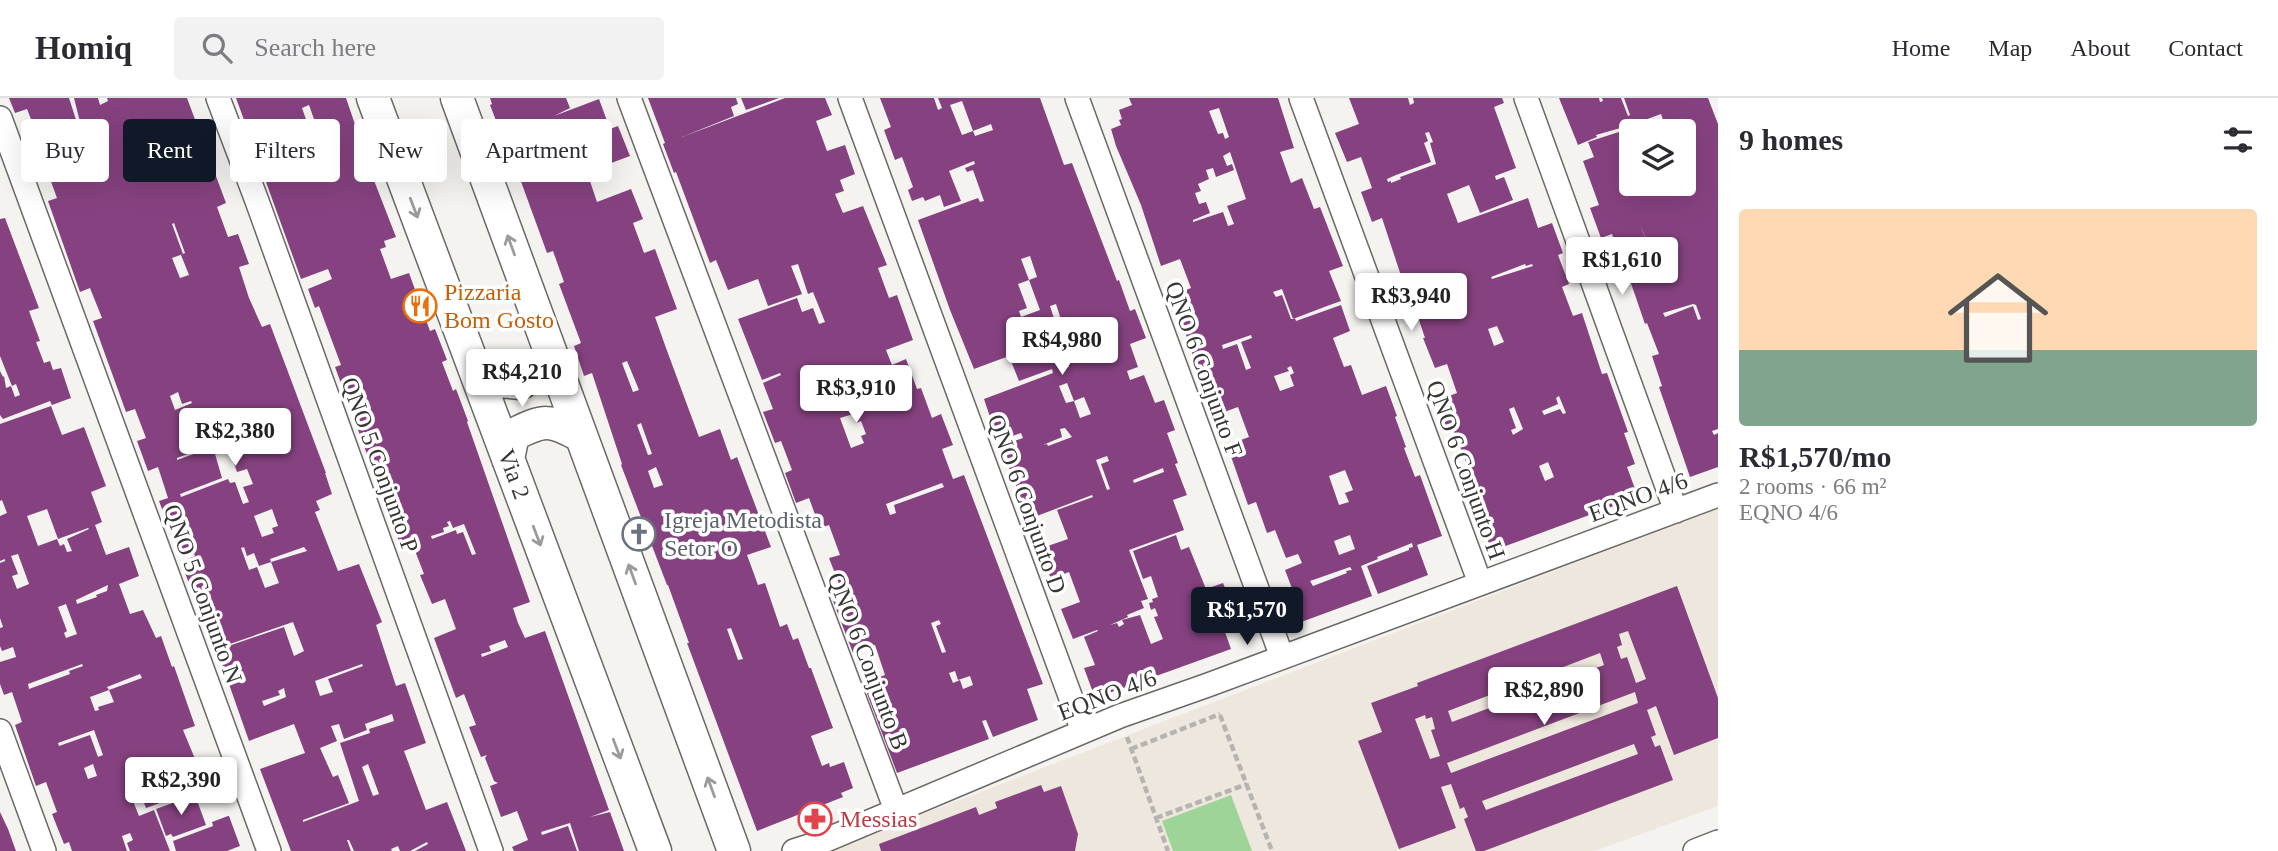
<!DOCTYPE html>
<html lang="en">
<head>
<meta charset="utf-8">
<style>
	:root { --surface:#fff; --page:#f2f2f3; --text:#2b2b33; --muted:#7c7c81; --line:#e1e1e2; --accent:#111827 }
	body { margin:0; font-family:Georgia,serif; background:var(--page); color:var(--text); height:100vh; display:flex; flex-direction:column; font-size:26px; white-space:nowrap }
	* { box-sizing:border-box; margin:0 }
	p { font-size:23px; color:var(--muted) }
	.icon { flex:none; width:38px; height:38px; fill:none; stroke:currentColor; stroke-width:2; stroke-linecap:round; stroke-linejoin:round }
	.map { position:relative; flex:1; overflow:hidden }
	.panel { display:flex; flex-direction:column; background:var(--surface); width:560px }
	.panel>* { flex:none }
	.top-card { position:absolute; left:21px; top:21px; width:665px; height:63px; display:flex; gap:14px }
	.controls { position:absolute; left:1619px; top:21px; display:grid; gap:14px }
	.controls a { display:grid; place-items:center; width:77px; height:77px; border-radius:7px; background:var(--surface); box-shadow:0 7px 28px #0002; font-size:35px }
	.price { position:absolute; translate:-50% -60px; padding:0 16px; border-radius:7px; background:#fff; color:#222; font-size:23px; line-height:46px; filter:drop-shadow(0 2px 4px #0008) }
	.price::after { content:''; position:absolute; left:50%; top:42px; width:21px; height:16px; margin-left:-10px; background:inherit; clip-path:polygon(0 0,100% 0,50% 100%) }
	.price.selected { background:var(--accent); color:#fff }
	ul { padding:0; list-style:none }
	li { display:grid; align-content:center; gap:14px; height:371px; padding:0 21px }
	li+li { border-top:2px solid var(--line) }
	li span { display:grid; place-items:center; height:217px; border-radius:7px; color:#555 }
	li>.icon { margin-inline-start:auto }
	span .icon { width:126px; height:126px; fill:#fffc; stroke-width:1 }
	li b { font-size:30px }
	h2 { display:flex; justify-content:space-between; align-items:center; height:84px; padding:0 21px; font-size:30px }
	.tag { padding:0 24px; border-radius:7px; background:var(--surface); box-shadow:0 7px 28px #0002; font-size:24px; line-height:63px }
	.tag.selected { background:var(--accent); color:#fff }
	header { display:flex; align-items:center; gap:42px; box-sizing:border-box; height:98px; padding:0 35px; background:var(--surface); border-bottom:2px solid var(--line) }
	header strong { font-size:33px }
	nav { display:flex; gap:38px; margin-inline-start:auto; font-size:24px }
	.search { width:490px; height:63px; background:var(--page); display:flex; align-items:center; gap:18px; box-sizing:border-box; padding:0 24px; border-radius:7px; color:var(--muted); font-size:26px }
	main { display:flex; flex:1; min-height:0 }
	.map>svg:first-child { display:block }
	.built { fill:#eee7dd }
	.green { fill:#9fd499 }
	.building { fill:#864280; fill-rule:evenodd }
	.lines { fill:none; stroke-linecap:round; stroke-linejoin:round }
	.street-casing { stroke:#6b6966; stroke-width:26 }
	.secondary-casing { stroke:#6b6966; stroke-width:35 }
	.path { stroke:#b6b4b1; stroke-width:4.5; stroke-dasharray:7 3.5; stroke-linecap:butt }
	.street { stroke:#fff; stroke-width:23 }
	.secondary { stroke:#fff; stroke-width:32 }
	.oneway { stroke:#9c9b9a }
	.labels { text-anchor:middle; stroke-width:7; stroke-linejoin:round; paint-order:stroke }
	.food-label { font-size:24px; fill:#c56008; stroke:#fff; text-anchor:start }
	.street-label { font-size:24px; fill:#383735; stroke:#fff }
	.worship-label { font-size:24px; fill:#5b616d; stroke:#fff; text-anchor:start }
	.health-label { font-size:24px; fill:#be3a42; stroke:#fff; text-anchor:start }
</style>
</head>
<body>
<header>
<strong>Homiq</strong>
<div class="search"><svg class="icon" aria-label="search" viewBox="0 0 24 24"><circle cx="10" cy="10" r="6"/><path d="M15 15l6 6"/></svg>Search here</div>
<nav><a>Home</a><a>Map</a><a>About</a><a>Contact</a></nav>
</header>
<main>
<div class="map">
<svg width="1718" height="753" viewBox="0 0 1718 753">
	<rect width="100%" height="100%" fill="#f5f3f0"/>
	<path class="built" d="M1718,410V708L1595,753H827Z"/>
	<path class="green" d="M1231,697L1252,753H1173L1162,723Z"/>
	<path class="building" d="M9,0H69L77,25L80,24L74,0H98L100,7L108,3L107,0H187L226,105L217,109L228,139L238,136L249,166L239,169L249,200L262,229L270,226L326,375H325L332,396L316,403L320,412L315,414L338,473L359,466L382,524L376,527L396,588L405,585L426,645L404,653L426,712L447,704L466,753H415L428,746L427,744L410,753H400L398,748L391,751L392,753H354L349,742H347L351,753H291L260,671L305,655L294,626L249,643L217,552L284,529L294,558L304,553L293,524L227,547L216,518L203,523L181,464L195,458L192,451L179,456L159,403L168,400L158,369L148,373L137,343L146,340L135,311L126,314L93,223L102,220L90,190L80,194L48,103L57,100L46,70L35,74L24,44L38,39L27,11L15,15ZM174,125L185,155L181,157L189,177L180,180L172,160L183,156L172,126ZM178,294L182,306L191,303L192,305L175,312L170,298L164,301ZM281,321L284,326L239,343L238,340L245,337L244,335ZM225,342L237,374L247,371L253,386L243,389L249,404L243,406L235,384L230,385L228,381L181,399L180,396L222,380L213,349L177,362V360ZM272,411L278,428L272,430L274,435L262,439L254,418ZM244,449L247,458L254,455L259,468L271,464L270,461L304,449L307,453L271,464L279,485L265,490L257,469L249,472L241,450ZM362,566L363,568L328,581L333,594L320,598L315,583ZM284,590L286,599L264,608L262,603L280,597L278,593ZM392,616L394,623L369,631L370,635L340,645L359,703L303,724V722L349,705L338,677L333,679L320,650L337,643L331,628L339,626L344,641L367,632L365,626ZM368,666L379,696L373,698L362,669Z
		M236,0H346L375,85L396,139L384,143L386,149L380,151L391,181L409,175L430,233L435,231L447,262L442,264L453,293L456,291L468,323L467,324L530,504L513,510L518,525L525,540L545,533L609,712L590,719L610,714L624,753H579L570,725L541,734L542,737L568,728L577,753H514L512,749L528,742L517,713L501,719L490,688L498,685L494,683L485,660L487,657L481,659L469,629L476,627L464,596L456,600L434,540L456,531L445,501L432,506L420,477L424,476L412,445L401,449L335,269L341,267L319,208L315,210L308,191L332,181L328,171L301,181L257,59L267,56L256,26L247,30ZM309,7L315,24L308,27L302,10ZM319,37L330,67L328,68L318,41L288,52L287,49L286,47L311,38L312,39ZM450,423L453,430L464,426L476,456L472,457L463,434L457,436L456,432L432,441L431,438L444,434L443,430L449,428L447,424ZM505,542L508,549L482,559L481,556L491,553L489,548Z
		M490,0H566L570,10L554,18L599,1L610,31L618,28L630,58L587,74L597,104L631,91L643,121L633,125L644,155L655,151L677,211L655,219L666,250L699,339L720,331L731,362L737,359L771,449L747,457L758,487L765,485L780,529L787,526L793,542L798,540L809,570H811L833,630L811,638L822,668L829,665L830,669L844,664L853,690L841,695L843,699L757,733L687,545H689L668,487H667L621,367L622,366L592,275L584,278L574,248L581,245L559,186L564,184L553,153L547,155L515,67L513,68L502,38L490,7L492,6ZM627,263L639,292L633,294L622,265ZM641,325L652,356L648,357L637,327ZM656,369L663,387L654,390L648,373ZM731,530L743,561L738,562L727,531Z
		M648,0H736L738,6L731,9L734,18L682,39L785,0H825L832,17L816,23L827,53L845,47L855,76L840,82L844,93L835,96L843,115L863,108L887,167L878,170L889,200L897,197L913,242L886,252L892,267L906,261L917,291L921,290L932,320L941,316L953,347L942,351L953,381L964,377L1043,586L1027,591L1038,622L993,639L986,622L982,623L989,641L897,675L863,585L885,577L875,547L853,555L830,495L841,491L829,460L840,457L829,427L820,430L809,400L796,405L785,375L792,372L781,343L775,345L763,314L773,311L763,285L781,277L780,275L762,282L738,221L797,200L802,214L813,210L819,226L825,224L813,194L808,196L798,166L791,168L802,196L768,208L758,181L728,192L716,162L710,165L676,74L674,75L663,46L665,45ZM822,275L828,290L819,294L813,279ZM853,316L856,325L861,323L866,336L861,338L864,345L851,350L840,320ZM942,385L944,389L894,407L896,415L890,417L886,406ZM939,522L941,526L936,528L946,554L942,555L931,525ZM955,573L958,582L970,578L973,587L963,591L960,582L953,585L949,575Z
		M741,0H779L746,12Z
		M880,0H934L938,12L942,10L938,0H1040L1064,67L1072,65L1117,183L1119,182L1130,213L1135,211L1146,240L1130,246L1138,269L1127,273L1130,282L1144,277L1155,305L1164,302L1175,332L1167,335L1178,365L1175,366L1187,397L1173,402L1184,432L1129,452L1148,501L1141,503L1144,510L1127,517L1128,519L1110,527L1117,525L1119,529L1124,526L1122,522L1140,517L1151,546L1163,541L1154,519L1158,518L1155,510L1151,512L1149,505L1153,504L1152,501L1158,499L1151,478L1143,481L1133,453L1176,437L1181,452L1189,449L1206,491L1223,485L1230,502L1234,500L1239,513L1220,520L1231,551L1095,600L1084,570L1095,567L1084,539L1098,533L1097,532L1073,541L1061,511L1080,504L1069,474L1051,481L1039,451L1068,441L1057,412L1093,399L1092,397L1029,421L1006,362L1008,361L1003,347L1023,340L1021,335L1001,342L997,331H994L984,301L1053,275L1052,271L1019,283L1009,258L974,271L950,212L918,122L978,100L980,104L984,103L973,72L967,74L965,70L975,66L974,63L949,73L961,103L944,109L940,97L925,103L923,99L912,103L908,92L913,89L902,59L895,62L884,32L891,29ZM962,3L973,33L991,26L993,32L975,38L973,33L962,37L950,7ZM1030,158L1037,179L1029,182L1040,212L1021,219L1019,213L1027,210L1018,186L1029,182L1021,161ZM1056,206L1066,237L1109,221L1111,224L1059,242L1069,269L1063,271L1051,242L1060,239L1050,208ZM1067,285L1074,303L1084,299L1091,316L1080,320L1074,303L1066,305L1059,288ZM1065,330L1072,339L1048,348L1047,346L1043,347L1062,339L1060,331ZM1107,358L1109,363L1101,366L1110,391L1107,392L1096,362ZM1163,370L1164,374L1134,385L1133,382Z
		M1129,0H1278L1294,50L1280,54L1291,85L1302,80L1314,111L1320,109L1343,168L1329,173L1341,203L1327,208L1293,221L1282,191L1273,194L1276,199L1282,197L1291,221L1295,220L1296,223L1341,207L1350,233L1333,240L1344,269L1351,267L1362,297L1386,288L1397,318L1395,319L1406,349L1404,350L1415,379L1420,377L1442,438L1417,447L1428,477L1378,496L1367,468L1409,452V450L1413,449L1412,445L1377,459L1378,461L1361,468L1372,498L1293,527L1282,497L1293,493L1285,472L1302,465L1298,456L1286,460L1275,432L1267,435L1256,404L1248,407L1227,347L1249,339L1238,309L1216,317L1193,258L1173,197L1191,190L1180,161L1161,168L1141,107L1116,48L1111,31L1121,27L1119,22L1122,21L1119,12L1132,7ZM1219,10L1229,39L1225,41L1223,35L1218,36L1209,13ZM1230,54L1246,101L1227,108L1234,126L1228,128L1223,114L1193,124V122L1210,115L1206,104L1199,106L1195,95L1201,93L1198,86L1209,81L1206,72L1213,70L1216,79L1234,72L1232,66L1227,68L1223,58ZM1251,237L1252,240L1241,244L1251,270L1246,272L1237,246L1223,251L1222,247ZM1291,268L1294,275L1290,277L1294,288L1280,293L1274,278L1289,273L1287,270ZM1345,372L1353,392L1345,395L1349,404L1339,407L1329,378ZM1350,437L1355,451L1339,457L1334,443ZM1350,469L1352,472L1346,473L1347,475L1313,488L1310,483Z
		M1349,0H1408L1410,7L1414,5L1413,0H1502L1504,5L1494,9L1516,70L1495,78L1496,82L1504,79L1513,102L1480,115L1469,87L1447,96L1458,125L1528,100L1538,130L1552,125L1563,155L1558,157L1569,186L1562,189L1573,218L1582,215L1602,276L1607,275L1628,334L1624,335L1635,366L1627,369L1638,399L1492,453L1469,394L1476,391L1465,361L1453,331L1444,335L1433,304L1457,295L1447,266L1435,270L1423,240H1425L1415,210L1424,206L1418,192L1407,196L1382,120L1372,124L1361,94L1372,90L1361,59L1347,64L1335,35L1359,26ZM1429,34L1433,44L1430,45L1436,66L1400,79L1401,81L1391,85V83L1388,84L1387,81L1396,77L1431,64L1424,45L1428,43L1425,35ZM1525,166L1526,168L1532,166L1533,168L1492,181L1491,179ZM1497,228L1504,244L1494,248L1488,231ZM1559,298L1566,315L1563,316L1560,311L1544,317L1542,313L1558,306L1556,300ZM1514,309L1523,331L1513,337L1511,332L1516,330L1509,311ZM1548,364L1554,379L1545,383L1539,368Z
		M1559,0H1599L1600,4L1603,3L1602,0H1621L1628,18L1630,17L1624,0H1708L1718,26V331L1712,333L1714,337L1718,335V369L1690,379L1659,289L1662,288L1652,258L1659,256L1647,225L1645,226L1624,165L1651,155L1640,126L1645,140L1617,151L1612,136L1601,140L1590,110L1599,107L1583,63L1594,59L1588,44L1631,30V86H1684V33H1667L1661,16L1634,26L1632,21L1630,22L1631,27L1596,37L1597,39L1578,47ZM1693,206L1696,207L1701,221L1698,222L1693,208L1665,219L1663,215Z
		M5,120L39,210L29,213L40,243L36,244L44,265L50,263L53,272L61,270L71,300L52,307L50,303L3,321L0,317V273L3,279L4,278L6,290L11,288L15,299L20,297L16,286L12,288L0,258V121Z
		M51,308L62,337L84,329L106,388L91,394L102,424L95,427L106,457L129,449L139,478L119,486L130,516L143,512L156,540L161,538L172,569L174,568L195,628L183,632L208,692L199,696L198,691L146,710L136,684L127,688L139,718L154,712L170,753H130L127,745L133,742L130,735L122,738L127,753H72L69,744L64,746L52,716L57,714L46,684L36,688L15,627L22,624L12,594L4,597L0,586V564L16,559L13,549L2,553L0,548V530L3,529L0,520V465L5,463V461L0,463V418L7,415L2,402L0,403V326ZM47,411L58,441L88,430L89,431L67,441L72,453L67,454L64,446L60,448L57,441L38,448L27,418ZM18,456L29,486L17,491L12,478L18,476L11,458ZM108,487L107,493L96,497L97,499L77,506L76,502ZM66,506L77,536L66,540L64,535L67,533L58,509ZM82,566L83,568L69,573L70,576L29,591L28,586ZM140,576L142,580L109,592L114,604L98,609L99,612L95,613L90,599L109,592L107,589ZM94,632L103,657L98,659L90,637L59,648L58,645ZM93,666L97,678L88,681L84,670Z
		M1677,488L1718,600V640L1674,657L1656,608L1647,612L1656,637L1651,639L1655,649L1660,647L1673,682L1484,753H1476L1464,721L1468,719L1464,709L1460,711L1451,686L1441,689L1456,730L1399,751L1358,643L1382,634L1371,605L1418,588L1417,585ZM1628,533L1646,581L1636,585L1627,559L1621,561L1617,549L1622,547L1619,536ZM1600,555L1604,567L1452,624L1448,613ZM1635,594L1638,605L1451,675L1447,665ZM1425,617L1426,621L1432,619L1435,631L1431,632L1440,658L1430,661L1415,621ZM1634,646L1638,656L1486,712L1482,703Z
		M1041,687L1044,694L1061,688L1078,736L1075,753H881L879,746L976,709L979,717L997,710L995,704Z
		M195,697L206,727L173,739L171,736L166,738L156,711Z
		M0,714L8,731L16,753H0Z
		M228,718H229L240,748L227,753H176L173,743L213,728L212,724Z"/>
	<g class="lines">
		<defs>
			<path id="street" d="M218,0L257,103L491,753
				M629,0L896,712
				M850,0L1083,633
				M1077,0L1282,559
				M1301,0L1480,485
				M1526,0L1676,413
				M0,20L269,753
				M0,633L44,753
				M794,753L819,745L1120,618L1208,587L1718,397
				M1695,753L1718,744"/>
			<path id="secondary" d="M373,0L655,753
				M457,0L734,753
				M478,278L488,282L521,285L553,262
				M508,361L513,337C544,321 550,321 581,338"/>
		</defs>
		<use href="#street" class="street-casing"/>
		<use href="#secondary" class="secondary-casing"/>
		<path class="path" d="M1220,617L1272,753
			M1127,639L1168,753
			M1131,651L1220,616
			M1156,720L1247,686"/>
		<use href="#street" class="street"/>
		<use href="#secondary" class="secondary"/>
	</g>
	<defs><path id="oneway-shaft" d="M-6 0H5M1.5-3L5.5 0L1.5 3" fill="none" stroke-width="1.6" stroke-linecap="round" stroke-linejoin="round" transform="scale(1.75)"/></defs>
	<g class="oneway">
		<use href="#oneway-shaft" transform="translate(414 110) rotate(69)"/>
		<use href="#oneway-shaft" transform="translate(511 147) rotate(-110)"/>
		<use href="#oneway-shaft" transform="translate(537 438) rotate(69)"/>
		<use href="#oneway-shaft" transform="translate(632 476) rotate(-110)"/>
		<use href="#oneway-shaft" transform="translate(617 651) rotate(69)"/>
		<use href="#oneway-shaft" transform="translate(711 689) rotate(-110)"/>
	</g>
	<defs>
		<symbol id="restaurant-ring" viewBox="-11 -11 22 22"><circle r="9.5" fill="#fff" stroke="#e8710a" stroke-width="1.5"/><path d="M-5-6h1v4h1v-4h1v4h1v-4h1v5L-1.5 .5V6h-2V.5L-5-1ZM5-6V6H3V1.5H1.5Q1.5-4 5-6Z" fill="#e8710a"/></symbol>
		<symbol id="church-ring" viewBox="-11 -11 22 22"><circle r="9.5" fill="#fff" stroke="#6b7280" stroke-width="1.5"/><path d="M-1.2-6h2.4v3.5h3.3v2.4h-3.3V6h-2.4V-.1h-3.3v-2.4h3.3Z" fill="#6b7280"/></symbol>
		<symbol id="pharmacy-ring" viewBox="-11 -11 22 22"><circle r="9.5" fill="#fff" stroke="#e0444e" stroke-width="1.5"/><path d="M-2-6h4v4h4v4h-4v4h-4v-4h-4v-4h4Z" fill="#e0444e"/></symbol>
	</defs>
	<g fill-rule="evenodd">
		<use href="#restaurant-ring" x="401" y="189" width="38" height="38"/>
		<use href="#church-ring" x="620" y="417" width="38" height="38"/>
		<use href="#pharmacy-ring" x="796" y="702" width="38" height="38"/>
	</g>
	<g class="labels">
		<g class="food-label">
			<text x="444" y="202">Pizzaria<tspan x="444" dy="28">Bom Gosto</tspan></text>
		</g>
		<g class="street-label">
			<text transform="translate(1204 271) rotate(70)" y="8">QNO 6 Conjunto F</text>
			<text transform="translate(380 367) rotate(70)" y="8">QNO 5 Conjunto P</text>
			<text transform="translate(1466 372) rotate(70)" y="8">QNO 6 Conjunto H</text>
			<text transform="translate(514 376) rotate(70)" y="8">Via 2</text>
			<text transform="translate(1638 399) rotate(-20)" y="8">EQNO 4/6</text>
			<text transform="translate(1027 406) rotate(70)" y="8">QNO 6 Conjunto D</text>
			<text transform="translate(203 496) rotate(70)" y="8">QNO 5 Conjunto N</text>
			<text transform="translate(868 563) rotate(69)" y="8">QNO 6 Conjunto B</text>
			<text transform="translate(1107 597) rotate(-21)" y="8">EQNO 4/6</text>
		</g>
		<g class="worship-label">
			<text x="664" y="430">Igreja Metodista<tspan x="664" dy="28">Setor O</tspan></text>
		</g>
		<g class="health-label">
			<text x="840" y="729">Messias</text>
		</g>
	</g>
</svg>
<div class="controls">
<a><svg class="icon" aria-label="layers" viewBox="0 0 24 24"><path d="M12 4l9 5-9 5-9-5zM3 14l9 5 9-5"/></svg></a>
</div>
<b class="price" style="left:1622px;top:199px">R$1,610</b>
<b class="price" style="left:1411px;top:235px">R$3,940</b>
<b class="price" style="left:1062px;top:279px">R$4,980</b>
<b class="price" style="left:522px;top:311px">R$4,210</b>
<b class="price" style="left:856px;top:327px">R$3,910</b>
<b class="price" style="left:235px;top:370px">R$2,380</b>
<b class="price selected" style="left:1247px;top:549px">R$1,570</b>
<b class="price" style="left:1544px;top:629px">R$2,890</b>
<b class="price" style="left:181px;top:719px">R$2,390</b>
<div class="top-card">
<a class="tag">Buy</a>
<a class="tag selected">Rent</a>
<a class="tag">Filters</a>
<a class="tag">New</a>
<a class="tag">Apartment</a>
</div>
</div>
<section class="panel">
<h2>9 homes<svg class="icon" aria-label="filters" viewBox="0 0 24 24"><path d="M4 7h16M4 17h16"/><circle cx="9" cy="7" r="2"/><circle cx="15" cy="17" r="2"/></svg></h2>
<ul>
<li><span style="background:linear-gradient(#ffd9b3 65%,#7fa58c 0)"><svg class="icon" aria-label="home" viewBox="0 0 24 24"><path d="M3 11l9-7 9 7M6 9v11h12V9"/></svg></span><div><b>R$1,570/mo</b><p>2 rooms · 66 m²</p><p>EQNO 4/6</p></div></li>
</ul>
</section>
</main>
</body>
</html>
